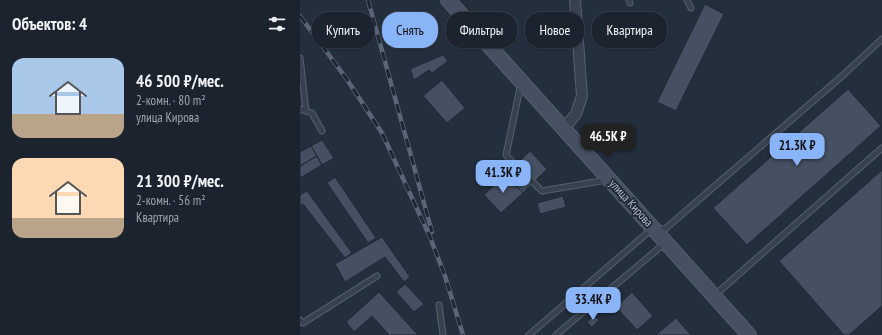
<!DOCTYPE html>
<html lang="ru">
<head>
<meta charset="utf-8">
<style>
	:root { --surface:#1b232e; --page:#242b36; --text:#f1f3f6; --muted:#a0a4aa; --line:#39404a; --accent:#8ab4f8 }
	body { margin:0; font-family:"PT Sans Narrow",sans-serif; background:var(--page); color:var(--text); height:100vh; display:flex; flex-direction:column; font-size:15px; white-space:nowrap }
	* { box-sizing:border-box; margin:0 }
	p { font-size:13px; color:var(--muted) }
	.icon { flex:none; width:22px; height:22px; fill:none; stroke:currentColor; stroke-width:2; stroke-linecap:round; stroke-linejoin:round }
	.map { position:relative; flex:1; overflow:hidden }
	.sheet { display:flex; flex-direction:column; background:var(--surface); width:300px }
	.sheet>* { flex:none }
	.banner { position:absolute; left:12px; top:12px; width:380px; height:36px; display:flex; gap:8px }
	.price { position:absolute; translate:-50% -34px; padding:0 9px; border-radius:8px; background:var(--accent); color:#111; font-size:13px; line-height:26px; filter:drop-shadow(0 1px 2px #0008) }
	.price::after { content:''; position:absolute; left:50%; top:24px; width:12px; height:9px; margin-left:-6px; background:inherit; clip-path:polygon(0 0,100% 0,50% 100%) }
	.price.on { background:#222; color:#fff }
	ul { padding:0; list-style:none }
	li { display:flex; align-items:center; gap:12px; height:100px; padding:0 12px }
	li span { display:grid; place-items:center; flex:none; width:112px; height:80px; border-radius:12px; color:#555 }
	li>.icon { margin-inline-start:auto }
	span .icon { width:48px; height:48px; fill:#fffc; stroke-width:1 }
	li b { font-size:17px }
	h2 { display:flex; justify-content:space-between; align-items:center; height:48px; padding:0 12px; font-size:17px }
	.pill { padding:0 14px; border-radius:16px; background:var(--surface); box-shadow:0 1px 3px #0004,0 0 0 1px var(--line); font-size:14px; line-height:36px }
	.pill.on { background:var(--accent); color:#111 }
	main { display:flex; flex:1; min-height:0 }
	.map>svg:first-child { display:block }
	.building { fill:#455162; stroke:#1f2835 }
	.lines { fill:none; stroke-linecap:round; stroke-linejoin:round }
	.lane-casing { stroke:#565f6c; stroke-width:7 }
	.street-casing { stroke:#565f6c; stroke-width:12 }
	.secondary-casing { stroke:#565f6c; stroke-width:16 }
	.lane { stroke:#38414e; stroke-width:5 }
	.street { stroke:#38414e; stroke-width:10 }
	.secondary { stroke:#465061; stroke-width:14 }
	.rail-casing { stroke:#5a6575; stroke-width:4.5 }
	.rail { stroke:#1d2633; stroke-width:3; stroke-dasharray:9; stroke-linecap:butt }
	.labels { text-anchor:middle; stroke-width:3.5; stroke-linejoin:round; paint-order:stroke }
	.street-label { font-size:12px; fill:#b4bcc9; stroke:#1d2633 }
</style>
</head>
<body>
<main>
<section class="sheet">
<h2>Объектов: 4<svg class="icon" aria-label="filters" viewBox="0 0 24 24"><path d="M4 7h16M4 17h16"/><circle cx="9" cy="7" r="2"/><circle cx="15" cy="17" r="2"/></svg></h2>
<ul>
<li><span style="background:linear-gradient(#a9c7e8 70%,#b9a48a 0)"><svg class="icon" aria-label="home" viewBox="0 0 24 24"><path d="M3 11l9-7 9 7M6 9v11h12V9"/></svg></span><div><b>46 500 ₽/мес.</b><p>2-комн. · 80 m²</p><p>улица Кирова</p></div></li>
<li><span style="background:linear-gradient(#ffd9b3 75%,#b9a48a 0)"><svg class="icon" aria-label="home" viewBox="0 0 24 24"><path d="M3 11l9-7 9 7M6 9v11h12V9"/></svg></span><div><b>21 300 ₽/мес.</b><p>2-комн. · 56 m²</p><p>Квартира</p></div></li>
</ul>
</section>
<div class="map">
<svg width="582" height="335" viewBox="0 0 582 335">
	<rect width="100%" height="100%" fill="#242f3e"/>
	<path class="building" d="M405,4L424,14L376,111L357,102Z
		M143,55L148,61L132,73L129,70L114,80L110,69Z
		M142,80L165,108L147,123L123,96Z
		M548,89L581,126L447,245L413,208Z
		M22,140L34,158L22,165L11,146Z
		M11,146L17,156L0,166V152Z
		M230,151L247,169L223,193L205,175Z
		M17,156L22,165L0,178V166Z
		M582,170V306L549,335H544L479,261Z
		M205,175L223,193L201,213L184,195Z
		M35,177L76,238L68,243L27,183Z
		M7,191L52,253L45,258L3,204L0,206V195Z
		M263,196L266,207L240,214L237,203Z
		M82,237L110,277L104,282L85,257L45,282L35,264Z
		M105,284L124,304L114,312L96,292Z
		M79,292L118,335H89L72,316L54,332L46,322Z
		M332,292L353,316L337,330L316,307Z
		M294,315L299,320L292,327L287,322Z
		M376,318L391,335H356Z"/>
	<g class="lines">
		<defs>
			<path id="lane" d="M329,0L330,3
				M387,0L391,8
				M0,58L6,111
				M221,83L206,155L216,166L242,191L307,180
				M0,109L12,113L22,131
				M415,295L582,148
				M139,305L143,335
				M0,320L3,323L77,276
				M229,335L353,228L365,229L541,77L582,39
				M256,335L365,243"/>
			<path id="street" d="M264,128L276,114L282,96L275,0"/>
			<path id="secondary" d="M148,0L449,335"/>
		</defs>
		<use href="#lane" class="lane-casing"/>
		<use href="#street" class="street-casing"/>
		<use href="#secondary" class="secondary-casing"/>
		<use href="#lane" class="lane"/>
		<use href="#street" class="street"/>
		<use href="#secondary" class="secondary"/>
		<defs>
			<path id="rail" d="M68,0L132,232
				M0,16L46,78L82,133L130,237L145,276L163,335"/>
		</defs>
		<use href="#rail" class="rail-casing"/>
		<use href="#rail" class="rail"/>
	</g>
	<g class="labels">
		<g class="street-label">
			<text transform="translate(331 203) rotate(48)" y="4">улица Кирова</text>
		</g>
	</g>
</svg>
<b class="price on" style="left:308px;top:158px">46.5K ₽</b>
<b class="price" style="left:497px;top:167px">21.3K ₽</b>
<b class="price" style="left:203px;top:194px">41.3K ₽</b>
<b class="price" style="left:293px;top:321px">33.4K ₽</b>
<div class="banner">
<a class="pill">Купить</a>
<a class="pill on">Снять</a>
<a class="pill">Фильтры</a>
<a class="pill">Новое</a>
<a class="pill">Квартира</a>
</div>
</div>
</main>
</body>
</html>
